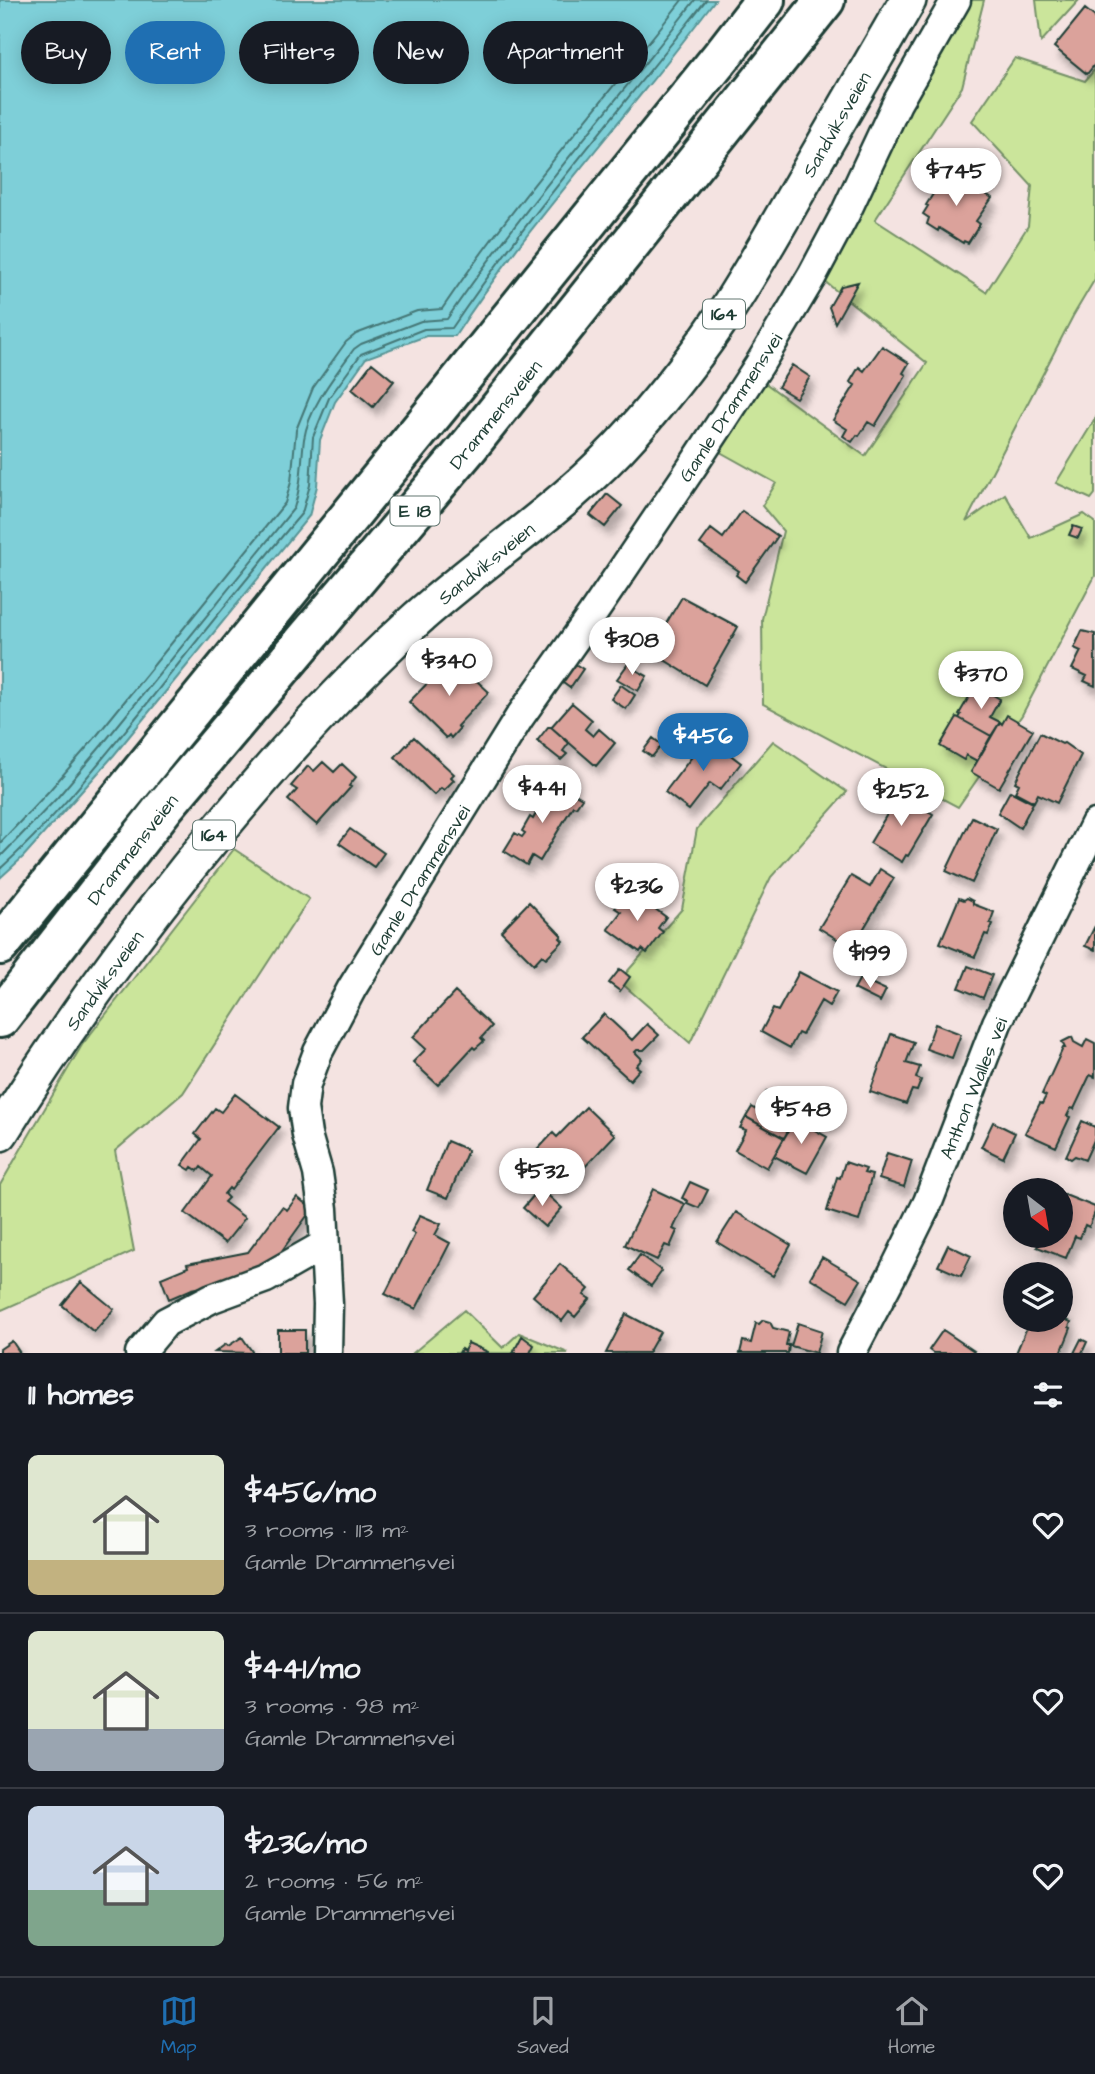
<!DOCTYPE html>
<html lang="en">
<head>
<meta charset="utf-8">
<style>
	:root { --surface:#171b24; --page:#20242c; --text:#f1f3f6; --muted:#9ea1a6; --line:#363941; --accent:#1f6fb2 }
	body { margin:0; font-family:"Architects Daughter",sans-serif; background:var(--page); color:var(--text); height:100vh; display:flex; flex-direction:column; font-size:26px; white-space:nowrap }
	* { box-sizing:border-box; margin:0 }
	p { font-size:23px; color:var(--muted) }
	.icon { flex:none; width:38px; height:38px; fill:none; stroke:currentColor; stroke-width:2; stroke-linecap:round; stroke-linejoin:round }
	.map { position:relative; height:1353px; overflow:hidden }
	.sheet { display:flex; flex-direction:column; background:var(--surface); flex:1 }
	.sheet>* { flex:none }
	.banner { position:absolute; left:21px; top:21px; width:700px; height:63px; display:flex; gap:14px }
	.needle { width:46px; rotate:149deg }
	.buttons { position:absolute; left:1003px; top:1178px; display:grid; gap:14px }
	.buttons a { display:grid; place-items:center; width:70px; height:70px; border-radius:50%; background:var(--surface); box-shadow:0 4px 18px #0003; font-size:35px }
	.price { position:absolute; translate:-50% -60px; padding:0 16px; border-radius:24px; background:#fff; color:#222; font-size:23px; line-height:46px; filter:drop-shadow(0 2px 4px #0008) }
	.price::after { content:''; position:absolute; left:50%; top:42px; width:21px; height:16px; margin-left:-10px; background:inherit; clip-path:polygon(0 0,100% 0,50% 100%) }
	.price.selected { background:var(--accent); color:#fff }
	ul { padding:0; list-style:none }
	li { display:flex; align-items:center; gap:21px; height:175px; padding:0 28px }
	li+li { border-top:2px solid var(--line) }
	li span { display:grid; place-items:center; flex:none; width:196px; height:140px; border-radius:10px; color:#555 }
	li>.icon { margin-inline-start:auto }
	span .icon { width:84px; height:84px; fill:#fffc; stroke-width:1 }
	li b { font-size:30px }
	h2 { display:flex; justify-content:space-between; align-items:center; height:84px; padding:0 28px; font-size:30px }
	.tag { padding:0 24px; border-radius:32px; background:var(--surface); box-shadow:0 4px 18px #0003; font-size:24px; line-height:63px }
	.tag.selected { background:var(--accent); color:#fff }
	.tab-bar { display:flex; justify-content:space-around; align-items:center; height:98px; border-top:2px solid var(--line); background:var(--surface); font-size:19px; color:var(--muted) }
	.tab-bar a { display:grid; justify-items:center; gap:4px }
	.tab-bar .selected { color:var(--accent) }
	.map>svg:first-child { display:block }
	.green { fill:#cbe59b; stroke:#759168; stroke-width:2 }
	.water { fill:#7ecfd8; stroke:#589596; stroke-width:2 }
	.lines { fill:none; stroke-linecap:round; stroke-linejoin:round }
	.shore { stroke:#457776; stroke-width:2 }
	.building { fill:#dba29b; stroke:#1f3d34; stroke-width:2; filter:url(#shadow) }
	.minor-casing { stroke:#1f3d34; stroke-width:33 }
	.major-casing { stroke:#1f3d34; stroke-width:40 }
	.highway-casing { stroke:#1f3d34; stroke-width:44 }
	.minor { stroke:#fff; stroke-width:28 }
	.major { stroke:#fff; stroke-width:35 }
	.highway { stroke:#fff; stroke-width:38 }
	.labels { text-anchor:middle; stroke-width:5; stroke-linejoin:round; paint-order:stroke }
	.shield { fill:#fff; stroke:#627771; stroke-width:2 }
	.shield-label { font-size:18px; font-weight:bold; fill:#1f3d34 }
	.street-label { font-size:19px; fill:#1f3d34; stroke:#fff }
</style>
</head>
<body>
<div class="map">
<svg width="1095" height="1353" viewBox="0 0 1095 1353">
	<defs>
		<filter id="shadow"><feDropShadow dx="4.5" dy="8" stdDeviation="3.5" flood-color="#0004"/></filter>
	</defs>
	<rect width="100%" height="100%" fill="#f4e3e1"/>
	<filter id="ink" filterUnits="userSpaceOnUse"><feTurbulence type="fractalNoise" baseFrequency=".0143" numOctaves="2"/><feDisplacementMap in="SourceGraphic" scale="14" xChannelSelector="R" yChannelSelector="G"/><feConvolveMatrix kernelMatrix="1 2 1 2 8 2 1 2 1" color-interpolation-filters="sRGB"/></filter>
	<g filter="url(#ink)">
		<path class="green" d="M969,0H984L962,87L875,220L986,292L1028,226L1032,186L972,121L1015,58L1085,81L1095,69V279L1073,316L966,522L1005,494L1031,538L1084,514L1095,522V576L1022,715L958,807L763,704L762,619L783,531L762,506L776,483L713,448L761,380L865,456L927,363L819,277L894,136Z
			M1036,0H1079L1041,42Z
			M1095,419V494L1091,499L1056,483Z
			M773,741L847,792L771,877L690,1043L619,981L682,909L697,829Z
			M234,849L309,899L183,1093L115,1151L134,1251L2,1310L0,1309V1185L82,1045Z
			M464,1310L503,1348L519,1333L568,1353H413Z"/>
		<path class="water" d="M0,0H715C691,31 667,63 642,93C578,172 511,250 455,336H426L366,358L335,402L320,440L317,486L309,516L114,755L23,857L0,878Z"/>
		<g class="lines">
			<path class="shore" d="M0,843L49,791L94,739L285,503L291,482L296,430L313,388L346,342L356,334L417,311L442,309C515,201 602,103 682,0
				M0,857L57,798L102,745L294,508C302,484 301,463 304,439C309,407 336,374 354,349L361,344L421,321L447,319C523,208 613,106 695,0
				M0,869C51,823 95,768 138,715C192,647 246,578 302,513L310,485L313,437L329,398L361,354L424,329L452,328C530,213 621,109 706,0"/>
		</g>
		<path class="building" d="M1085,9L1095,17V64L1087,74L1054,47Z
			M949,173L956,177L957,175L992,198L976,221L980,224L968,243L964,241L963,243L939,228L938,231L927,224L929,218L923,214L928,206L926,205L940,183L942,184Z
			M858,282L835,323L829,307L841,286Z
			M882,346L909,363L903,373L906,375L875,426L868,422L859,436L857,435L852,442L843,436L847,429L833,420L855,385L850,382L859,367L864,371Z
			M372,363L394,381L373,407L352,389Z
			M792,365L810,377L796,398L778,387Z
			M607,494L622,506L605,527L590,515Z
			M742,511L778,536L745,582L736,575L739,571L700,544L711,529L723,538Z
			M1073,526L1082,529L1078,538L1069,535Z
			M682,597L738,627L705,685L645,648L659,624L664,627Z
			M1082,631L1095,634V686L1084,681L1087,676L1072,669L1081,651L1074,648Z
			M452,658L489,692L457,726L460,728L451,738L449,735L446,738L409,702Z
			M630,661L638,666L636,670L647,676L638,691L617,679Z
			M572,662L583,669L570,688L559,680Z
			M621,685L635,695L626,709L611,699Z
			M976,685L1000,699L990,717L1000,722L991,736L959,718L961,715L959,714Z
			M572,703L592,720L585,729L593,736L599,729L615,743L596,766L551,727Z
			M1007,715L1033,730L999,788L971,772L1000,722L1002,724Z
			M957,717L991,736L977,761L966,755L964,760L940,746Z
			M548,727H551L569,743L563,751L567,754L561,760L537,741Z
			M1040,733L1062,744L1064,743L1081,755L1057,803L1038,794L1034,802L1015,792L1019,784L1015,782Z
			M414,737L454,774L451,777L454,780L444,790L441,788L434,795L395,757Z
			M707,737L741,763L720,790L710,783L689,810L665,792Z
			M653,738L662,745L652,757L643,751Z
			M323,762L334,772L342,764L356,777L349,786L351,787L317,825L288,800L297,790L291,786L308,766L314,771Z
			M544,787L550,791L552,788L565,796L568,790L582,798L576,807L573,806L540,861L532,856L527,865L504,851L515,833L522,837L525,833L522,831L530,817L533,819L538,810L532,806Z
			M1010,791L1033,803L1020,828L998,813Z
			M899,794L933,814L908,856L906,855L902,862L870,843Z
			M972,817L997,829L972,883L946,871Z
			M350,829L384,853L374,867L339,843Z
			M880,869L894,878L852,948L819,928L851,876L870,887Z
			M627,892L633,896L635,894L666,917L658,928L663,932L647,953L642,949L640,952L608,929L621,912L615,908Z
			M959,898L964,900L967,898L973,901V904L994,912L990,923L993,924L988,935L985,934L975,957L940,943Z
			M529,902L562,936L560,938L563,941L546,958L542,955L534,964L501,931Z
			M1095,926V950L1085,946Z
			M968,966L992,975L983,998L959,988Z
			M620,969L630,977L620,991L609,983Z
			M799,972L837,992L829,1006L821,1001L802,1035L798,1033L790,1048L761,1032L773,1009L778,1011Z
			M860,978L886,990L880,1002L854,989Z
			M455,992L492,1026L481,1038L484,1041L475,1049L473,1047L438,1085L413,1062L426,1049L413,1037Z
			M604,1014L632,1040L647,1024L659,1035L644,1050H637L635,1052L642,1059L636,1066L640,1069L630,1080L582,1037Z
			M935,1024L961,1034L952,1058L926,1049Z
			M891,1034L914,1042L906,1063L920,1067L916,1078L921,1080L917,1091L912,1090L906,1104L870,1092Z
			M1072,1037L1074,1042L1083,1047L1087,1039L1095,1043V1077L1090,1075L1074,1109L1071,1108L1067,1116L1070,1117L1056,1147L1025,1133L1040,1103L1042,1104L1046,1096L1042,1094L1063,1048H1065L1062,1042Z
			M767,1091L800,1109L784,1138L746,1117L752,1107L757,1110Z
			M235,1094L279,1127L231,1190L229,1188L224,1194L228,1198L224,1202L245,1218L225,1243L185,1213L212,1176L201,1167L198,1171L192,1167L190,1170L182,1165L201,1139L195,1134L215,1108L221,1112Z
			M586,1107L615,1135L563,1190L552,1179L548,1183L526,1162L553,1133L557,1137Z
			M746,1117L784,1138L767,1168L735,1150L746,1130L740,1128Z
			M795,1119L827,1137L807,1173L774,1156Z
			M1082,1121L1095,1127V1138L1085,1160L1075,1156L1071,1159L1066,1156Z
			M993,1122L1015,1133L1003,1158L981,1147Z
			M447,1141L468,1150L448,1198L427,1190Z
			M887,1153L912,1161L904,1187L879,1179Z
			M845,1162L866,1169L864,1173L872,1175L859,1221L827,1211L837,1177L840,1178Z
			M690,1182L708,1190L699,1208L687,1203L688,1201L682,1198Z
			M540,1188L562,1208L545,1227L523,1208Z
			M653,1189L685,1204L673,1229L677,1231L670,1247L665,1245L657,1260L625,1245Z
			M1060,1193L1095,1207V1212L1089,1227L1085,1225L1080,1238L1075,1236L1066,1258L1037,1247L1042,1236H1060Z
			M297,1197L312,1209L268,1270L255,1277L192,1289L169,1299L161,1278L188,1267L187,1264L248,1252L282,1207L287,1210Z
			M736,1212L791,1245L773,1276L717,1242Z
			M420,1215L441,1224L435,1235L450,1243L416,1309L385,1294L415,1234L411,1232Z
			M948,1245L971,1256L961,1276L938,1266Z
			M640,1255L662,1271L651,1286L629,1270Z
			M822,1257L861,1280L848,1301L810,1278Z
			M560,1264L589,1289L584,1295L590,1299L575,1317L569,1312L562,1321L533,1296Z
			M81,1282L114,1309L94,1332L62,1305Z
			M1060,1312L1068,1315L1066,1320L1071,1322L1069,1327L1071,1328L1061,1353H1016L1030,1320H1060Z
			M626,1314L660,1332L648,1353H606Z
			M763,1320L770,1322L773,1328L789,1332L786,1345H789L788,1353H740L743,1341L751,1343L756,1323L759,1324Z
			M798,1323L822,1331L816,1353L791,1346Z
			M278,1330H305V1353H278Z
			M943,1330L974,1351L972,1353H933L929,1350Z
			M522,1336L534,1345L530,1353H513Z
			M242,1337L253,1353L215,1352L226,1344L228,1346Z
			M1081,1339L1087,1342L1082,1353H1074Z
			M12,1341L20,1353H0V1349Z
			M468,1343L488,1352V1353H459L461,1349L464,1351Z"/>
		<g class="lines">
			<defs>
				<path id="minor" d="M140,1353L166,1322L212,1298L266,1278L324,1245
					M327,1353L328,1304L323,1209L318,1173L307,1135L303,1108L306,1084L318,1052L352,988L519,718L592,615L696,461L759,365L812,276L845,214L897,103L956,0
					M851,1353L893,1273L928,1202L997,1023L1095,824"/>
				<path id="major" d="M0,1133C57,1041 120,953 187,869C256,783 329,699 410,625C482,559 567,507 632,433C666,394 698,354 726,311C754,268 779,223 805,178C839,119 874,59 908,0"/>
				<path id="highway" d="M0,945L445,399L724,53L765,0
					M0,1018L165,806L470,445L825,0"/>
			</defs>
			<use href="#minor" class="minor-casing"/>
			<use href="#major" class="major-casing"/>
			<use href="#highway" class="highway-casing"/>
			<use href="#minor" class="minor"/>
			<use href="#major" class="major"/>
			<use href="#highway" class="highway"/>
		</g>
	</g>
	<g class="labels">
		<g class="shield">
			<rect x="703" y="299.5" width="42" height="29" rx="5"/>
			<rect x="390.5" y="496.5" width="49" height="29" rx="5"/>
			<rect x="193" y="820.5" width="42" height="29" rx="5"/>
		</g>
		<g class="shield-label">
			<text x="724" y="320">164</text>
			<text x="415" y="517">E 18</text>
			<text x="214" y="841">164</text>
		</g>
		<g class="street-label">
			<text transform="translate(836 124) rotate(-60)" y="7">Sandviksveien</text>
			<text transform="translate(730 407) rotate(-57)" y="7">Gamle Drammensvei</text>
			<text transform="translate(495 414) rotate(-51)" y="7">Drammensveien</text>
			<text transform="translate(486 563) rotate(-39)" y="7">Sandviksveien</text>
			<text transform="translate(132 849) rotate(-52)" y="7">Drammensveien</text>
			<text transform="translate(419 880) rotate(-58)" y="7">Gamle Drammensvei</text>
			<text transform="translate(104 980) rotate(-54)" y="7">Sandviksveien</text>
			<text transform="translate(973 1088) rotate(-68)" y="7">Anthon Walles vei</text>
		</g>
	</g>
</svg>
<div class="buttons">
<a><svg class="needle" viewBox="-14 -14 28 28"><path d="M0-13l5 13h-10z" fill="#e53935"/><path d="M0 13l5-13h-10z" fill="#9ea1a6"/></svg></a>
<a><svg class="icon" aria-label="layers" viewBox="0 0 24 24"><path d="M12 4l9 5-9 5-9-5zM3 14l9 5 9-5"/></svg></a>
</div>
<b class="price" style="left:956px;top:208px">$745</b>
<b class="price" style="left:632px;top:677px">$308</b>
<b class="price" style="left:449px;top:698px">$340</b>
<b class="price" style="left:981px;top:711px">$370</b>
<b class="price selected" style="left:703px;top:773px">$456</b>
<b class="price" style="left:542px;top:825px">$441</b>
<b class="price" style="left:901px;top:828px">$252</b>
<b class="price" style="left:637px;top:923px">$236</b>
<b class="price" style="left:870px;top:990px">$199</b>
<b class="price" style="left:801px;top:1146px">$548</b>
<b class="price" style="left:542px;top:1208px">$532</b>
<div class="banner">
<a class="tag">Buy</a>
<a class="tag selected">Rent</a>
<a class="tag">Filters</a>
<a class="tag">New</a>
<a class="tag">Apartment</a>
</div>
</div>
<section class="sheet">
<h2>11 homes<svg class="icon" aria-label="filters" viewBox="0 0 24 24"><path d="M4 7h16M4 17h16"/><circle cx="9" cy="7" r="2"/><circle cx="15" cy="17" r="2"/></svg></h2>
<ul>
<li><span style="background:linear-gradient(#dfe7d0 75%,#c2b280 0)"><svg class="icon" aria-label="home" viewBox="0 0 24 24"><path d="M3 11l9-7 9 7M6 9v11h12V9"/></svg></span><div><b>$456/mo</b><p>3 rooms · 113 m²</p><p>Gamle Drammensvei</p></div><svg class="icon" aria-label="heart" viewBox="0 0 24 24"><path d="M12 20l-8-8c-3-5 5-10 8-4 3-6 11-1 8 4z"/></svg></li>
<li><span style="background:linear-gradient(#dfe7d0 70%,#9aa5b1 0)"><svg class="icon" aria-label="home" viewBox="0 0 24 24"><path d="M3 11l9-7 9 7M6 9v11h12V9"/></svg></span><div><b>$441/mo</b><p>3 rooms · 98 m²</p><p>Gamle Drammensvei</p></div><svg class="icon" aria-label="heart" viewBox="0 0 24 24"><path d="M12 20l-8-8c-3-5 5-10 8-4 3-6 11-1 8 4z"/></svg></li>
<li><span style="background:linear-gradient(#c9d6e8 60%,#7fa58c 0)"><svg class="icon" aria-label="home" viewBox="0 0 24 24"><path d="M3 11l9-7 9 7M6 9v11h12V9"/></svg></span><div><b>$236/mo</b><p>2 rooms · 56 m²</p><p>Gamle Drammensvei</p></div><svg class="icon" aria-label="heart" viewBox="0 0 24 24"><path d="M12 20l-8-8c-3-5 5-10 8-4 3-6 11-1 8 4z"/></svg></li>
</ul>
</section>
<nav class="tab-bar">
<a class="selected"><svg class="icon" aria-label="map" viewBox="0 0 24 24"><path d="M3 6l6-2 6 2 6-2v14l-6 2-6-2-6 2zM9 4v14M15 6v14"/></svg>Map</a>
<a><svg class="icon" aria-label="saved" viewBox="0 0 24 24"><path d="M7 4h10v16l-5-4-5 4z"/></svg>Saved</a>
<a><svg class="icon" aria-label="home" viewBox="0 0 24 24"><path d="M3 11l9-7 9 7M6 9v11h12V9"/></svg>Home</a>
</nav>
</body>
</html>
